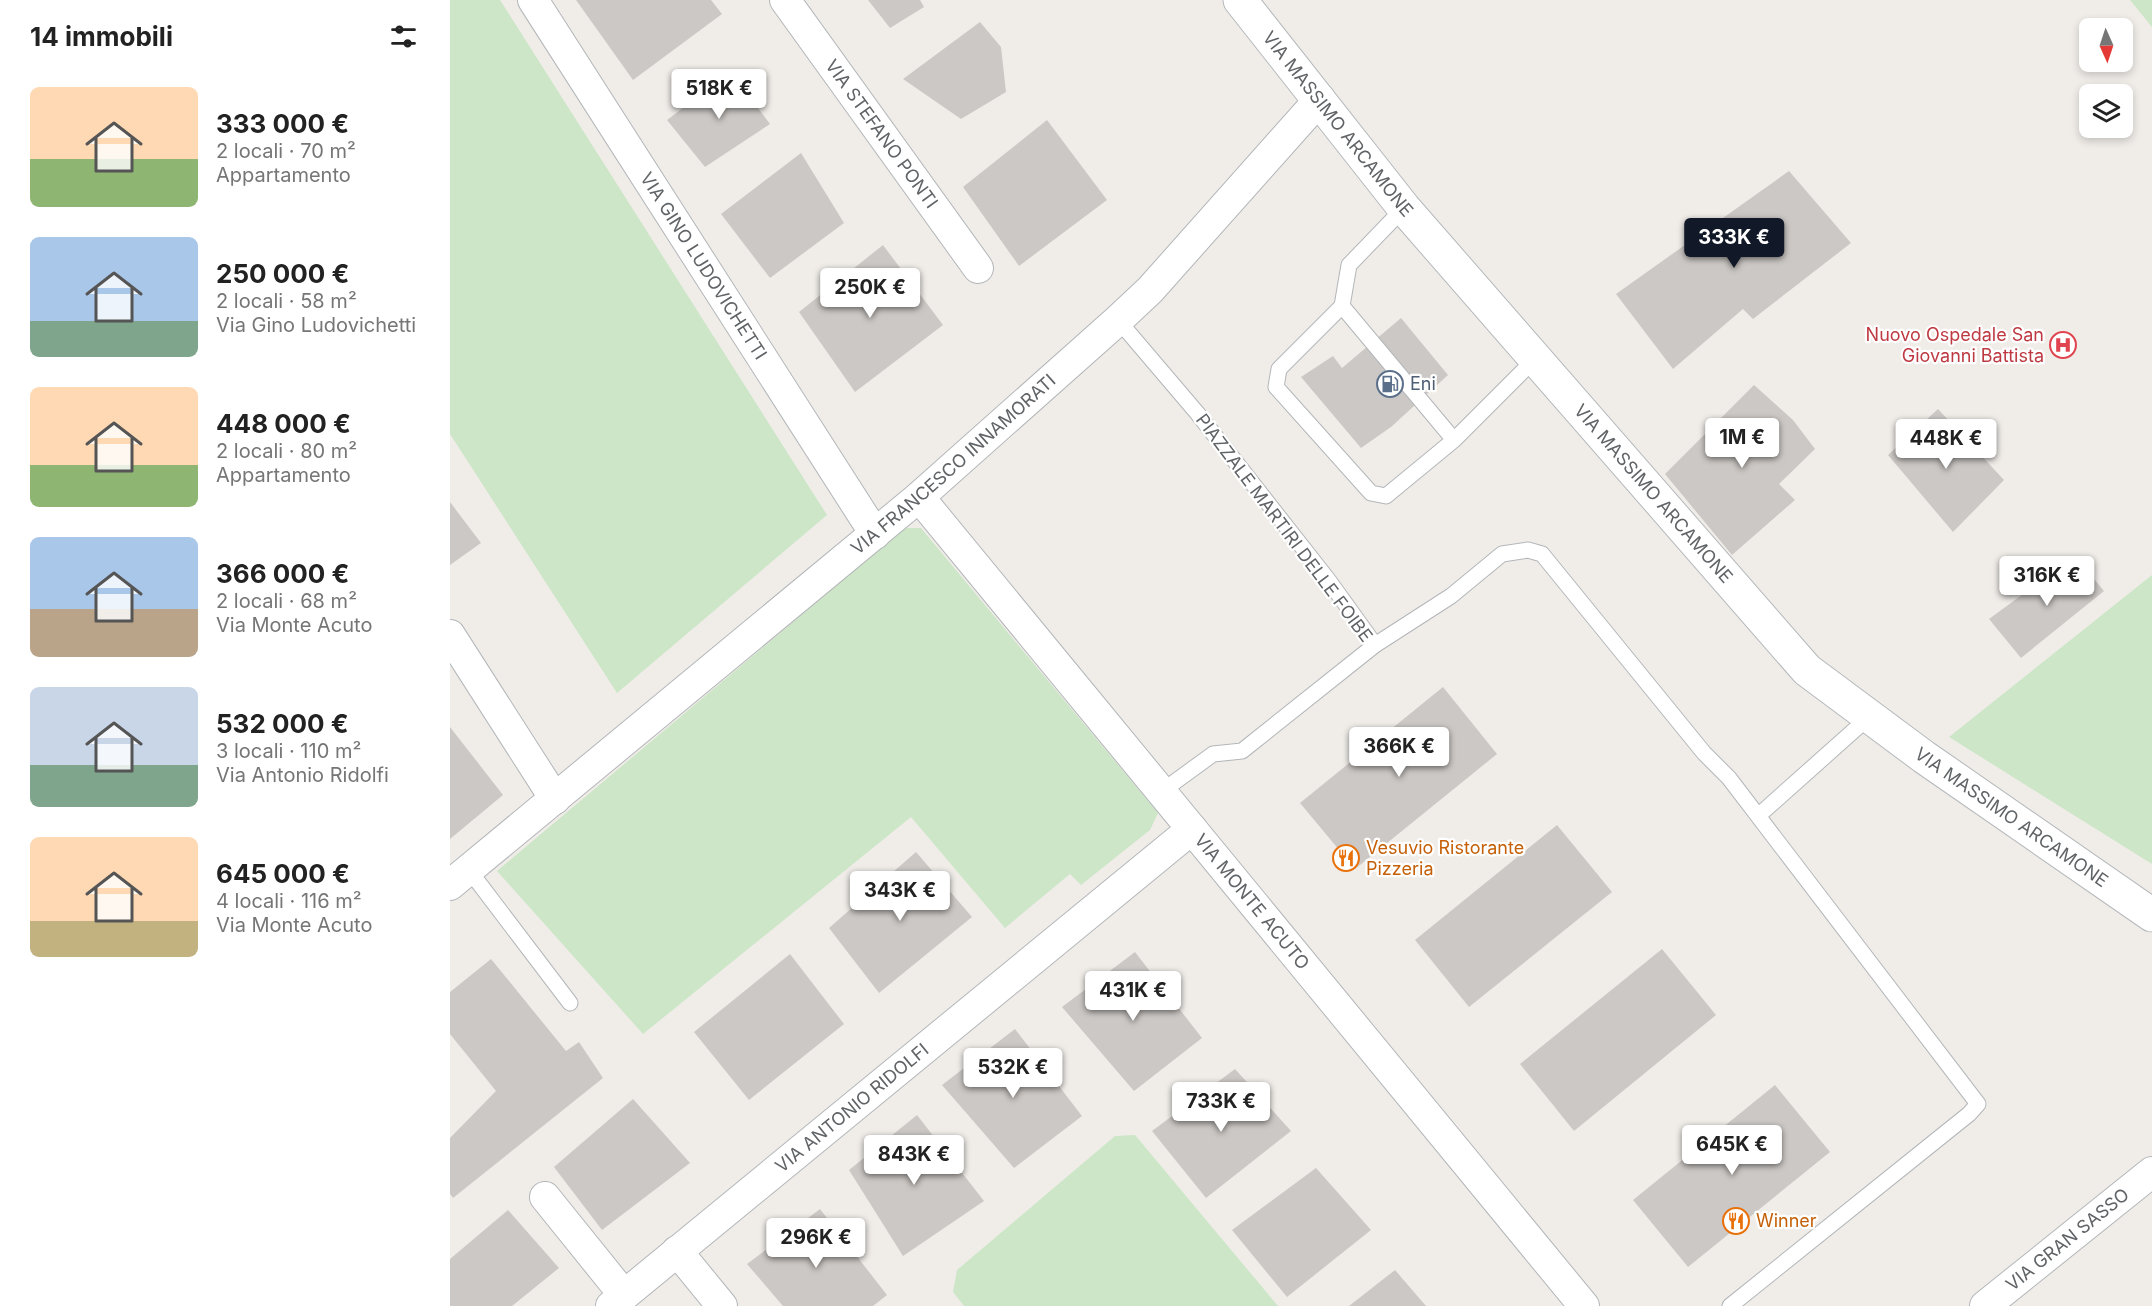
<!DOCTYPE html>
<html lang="it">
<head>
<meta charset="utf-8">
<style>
	:root { --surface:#fff; --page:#f2f2f2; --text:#222; --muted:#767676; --accent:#111827 }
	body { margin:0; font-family:Inter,sans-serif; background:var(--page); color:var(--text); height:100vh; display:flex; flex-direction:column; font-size:22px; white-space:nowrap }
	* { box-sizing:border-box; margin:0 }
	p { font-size:20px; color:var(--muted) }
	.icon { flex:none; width:33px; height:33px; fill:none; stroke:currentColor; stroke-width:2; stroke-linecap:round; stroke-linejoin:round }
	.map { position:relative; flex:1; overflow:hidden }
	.details { display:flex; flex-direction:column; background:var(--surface); width:450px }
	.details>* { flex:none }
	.needle { width:39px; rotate:177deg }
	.controls { position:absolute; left:1629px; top:18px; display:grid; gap:12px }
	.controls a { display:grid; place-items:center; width:54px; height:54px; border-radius:9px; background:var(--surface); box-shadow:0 3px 9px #0003; font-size:30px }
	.price { position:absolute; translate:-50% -51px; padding:0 14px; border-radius:6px; background:#fff; color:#222; font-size:20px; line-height:39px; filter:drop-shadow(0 2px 3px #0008) }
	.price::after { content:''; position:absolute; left:50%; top:36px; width:18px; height:14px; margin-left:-9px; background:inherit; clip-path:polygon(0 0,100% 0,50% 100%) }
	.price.on { background:var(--accent); color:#fff }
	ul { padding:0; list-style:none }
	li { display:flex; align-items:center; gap:18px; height:150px; padding:0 30px }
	li span { display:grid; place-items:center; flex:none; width:168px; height:120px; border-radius:9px; color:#555 }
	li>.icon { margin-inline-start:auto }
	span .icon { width:72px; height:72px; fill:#fffc; stroke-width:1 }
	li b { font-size:26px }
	h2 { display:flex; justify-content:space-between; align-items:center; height:72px; padding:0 30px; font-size:26px }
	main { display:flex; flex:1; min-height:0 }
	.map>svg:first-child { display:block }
	.green { fill:#cce6c7 }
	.building { fill:#ccc8c5 }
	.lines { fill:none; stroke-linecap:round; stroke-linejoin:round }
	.service-casing { stroke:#b3b6b9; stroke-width:17 }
	.minor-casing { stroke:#b3b6b9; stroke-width:32 }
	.secondary-casing { stroke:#b4b8bb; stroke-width:35 }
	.service { stroke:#fff; stroke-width:15 }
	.minor { stroke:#fff; stroke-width:30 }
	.secondary { stroke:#fff; stroke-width:33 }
	.labels { text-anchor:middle; stroke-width:4.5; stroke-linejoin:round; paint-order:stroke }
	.street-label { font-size:18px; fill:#606467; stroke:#fff }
	.health-label { font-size:18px; fill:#be3a42; stroke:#fff; text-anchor:end }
	.service-label { font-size:18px; fill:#4e5e75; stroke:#fff; text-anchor:start }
	.food-label { font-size:18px; fill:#c56008; stroke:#fff; text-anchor:start }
</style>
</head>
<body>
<main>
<section class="details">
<h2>14 immobili<svg class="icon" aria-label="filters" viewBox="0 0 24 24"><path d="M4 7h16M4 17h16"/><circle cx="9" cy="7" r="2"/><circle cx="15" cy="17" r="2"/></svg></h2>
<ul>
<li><span style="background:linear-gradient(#ffd9b3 60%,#8fb573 0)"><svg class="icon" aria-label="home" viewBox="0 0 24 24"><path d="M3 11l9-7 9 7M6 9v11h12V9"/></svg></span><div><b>333 000 €</b><p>2 locali · 70 m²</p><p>Appartamento</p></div></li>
<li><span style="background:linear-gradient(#a9c7e8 70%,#7fa58c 0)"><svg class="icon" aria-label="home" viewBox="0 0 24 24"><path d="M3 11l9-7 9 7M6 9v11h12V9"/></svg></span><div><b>250 000 €</b><p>2 locali · 58 m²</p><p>Via Gino Ludovichetti</p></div></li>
<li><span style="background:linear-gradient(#ffd9b3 65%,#8fb573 0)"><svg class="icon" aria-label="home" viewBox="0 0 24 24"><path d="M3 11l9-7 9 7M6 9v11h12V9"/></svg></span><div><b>448 000 €</b><p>2 locali · 80 m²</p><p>Appartamento</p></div></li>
<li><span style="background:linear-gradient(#a9c7e8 60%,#b9a48a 0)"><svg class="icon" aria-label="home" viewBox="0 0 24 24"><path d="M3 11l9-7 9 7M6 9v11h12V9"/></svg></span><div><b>366 000 €</b><p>2 locali · 68 m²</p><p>Via Monte Acuto</p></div></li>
<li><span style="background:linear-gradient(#c9d6e8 65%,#7fa58c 0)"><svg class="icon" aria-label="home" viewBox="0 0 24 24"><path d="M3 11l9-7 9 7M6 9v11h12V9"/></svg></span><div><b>532 000 €</b><p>3 locali · 110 m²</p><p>Via Antonio Ridolfi</p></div></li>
<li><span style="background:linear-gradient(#ffd9b3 70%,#c2b280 0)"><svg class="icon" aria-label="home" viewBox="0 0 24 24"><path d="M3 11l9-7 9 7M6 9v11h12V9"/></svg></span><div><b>645 000 €</b><p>4 locali · 116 m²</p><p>Via Monte Acuto</p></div></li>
</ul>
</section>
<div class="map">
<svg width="1702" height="1306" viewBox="0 0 1702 1306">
	<rect width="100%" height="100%" fill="#f0ede9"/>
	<path class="green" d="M0,0H50L377,515L167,693L0,434Z
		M1680,0H1702V27Z
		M455,528H471L708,813L700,830L631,885L620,874L555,928L461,817L193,1034L47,871Z
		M1702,575V864L1499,737Z
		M685,1135L828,1306H514L503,1292L507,1270L665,1136Z"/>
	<path class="building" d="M126,0H261L272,14L183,80Z
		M418,0H470L474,7L440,28Z
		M530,22L551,47L556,92L511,119L453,79Z
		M281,72L320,124L255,167L217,120Z
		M597,120L657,200L569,266L513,187Z
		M351,153L394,223L320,278L271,214Z
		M1339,171L1401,243L1303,319L1293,309L1223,369L1166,294Z
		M433,245L493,325L405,392L349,312Z
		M951,318L998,375L941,427L911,448L851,377L883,356L892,368Z
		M1304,385L1343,420L1365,449L1329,484L1345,500L1282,555L1215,474Z
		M1488,409L1554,480L1503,532L1438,455Z
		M0,502L31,543L0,565Z
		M1625,556L1654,591L1571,658L1539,619Z
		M993,687L1047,754L905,869L850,803Z
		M0,727L53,795L0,839Z
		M1107,825L1162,892L1019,1007L965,940Z
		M466,852L522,917L429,993L379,928Z
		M1212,949L1266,1015L1124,1131L1070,1064Z
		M685,952L752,1038L684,1091L612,1007Z
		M340,954L394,1024L299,1100L244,1032Z
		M41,959L116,1051L129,1042L153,1078L3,1198L0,1194V1138L46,1091L0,1034V992Z
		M565,1029L632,1116L564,1168L492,1085Z
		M785,1069L841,1131L756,1198L702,1131Z
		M1325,1085L1380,1152L1238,1267L1183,1200Z
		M183,1099L240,1163L152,1230L104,1167Z
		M467,1115L534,1201L453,1256L399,1170Z
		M866,1168L921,1230L837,1297L782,1230Z
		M370,1209L437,1295L423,1306H333L297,1264Z
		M58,1210L109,1268L62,1306H0V1259Z
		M945,1270L976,1306H899Z"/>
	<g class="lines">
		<defs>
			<path id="service" d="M892,306L899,265L954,208
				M668,320L748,414L879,581L925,645L792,751L763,754L711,792
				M1004,440L892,306L829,369L826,387L921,493L936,496L1004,440L1085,359
				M925,645L1001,596L1052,554L1078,550L1092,554L1254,753L1279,778L1528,1104L1519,1114L1280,1306
				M1308,816L1419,717
				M19,870L120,1003"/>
			<g id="minor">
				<path id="s1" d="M83,0L425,534"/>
				<path id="s2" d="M335,0L528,268"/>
				<path id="s3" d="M469,497L1134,1306"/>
				<path d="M0,635L105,799"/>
				<path id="s4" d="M0,885L469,497L668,320L700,290L870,99"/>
				<path d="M95,1197L174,1295"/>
				<path d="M227,1251L272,1306"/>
				<path id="s5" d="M161,1306L742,829"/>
				<path id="s6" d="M1535,1306L1702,1172"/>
			</g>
			<g id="secondary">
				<path id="s7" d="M790,0L954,208L1357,670L1474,757L1702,915"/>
			</g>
		</defs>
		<use href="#service" class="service-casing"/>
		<use href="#minor" class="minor-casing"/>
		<use href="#secondary" class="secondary-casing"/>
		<use href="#service" class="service"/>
		<use href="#minor" class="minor"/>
		<use href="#secondary" class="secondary"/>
	</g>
	<defs>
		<symbol id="hospital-ring" viewBox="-11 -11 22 22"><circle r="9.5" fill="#fff" stroke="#e0444e" stroke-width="1.5"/><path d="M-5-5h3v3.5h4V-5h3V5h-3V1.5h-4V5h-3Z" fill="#e0444e"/></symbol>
		<symbol id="fuel-ring" viewBox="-11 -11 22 22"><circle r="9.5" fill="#fff" stroke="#5c6f8a" stroke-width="1.5"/><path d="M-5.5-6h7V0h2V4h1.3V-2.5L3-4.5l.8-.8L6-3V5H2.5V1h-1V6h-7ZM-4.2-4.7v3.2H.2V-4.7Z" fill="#5c6f8a"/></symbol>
		<symbol id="restaurant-ring" viewBox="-11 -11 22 22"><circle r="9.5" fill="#fff" stroke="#e8710a" stroke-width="1.5"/><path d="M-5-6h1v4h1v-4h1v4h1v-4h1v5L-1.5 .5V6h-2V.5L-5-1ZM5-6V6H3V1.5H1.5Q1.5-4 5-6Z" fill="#e8710a"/></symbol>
	</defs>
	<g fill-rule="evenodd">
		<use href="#hospital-ring" x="1598" y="330" width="30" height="30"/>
		<use href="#fuel-ring" x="925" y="369" width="30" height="30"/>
		<use href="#restaurant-ring" x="881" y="843" width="30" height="30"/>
		<use href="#restaurant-ring" x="1271" y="1206" width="30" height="30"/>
	</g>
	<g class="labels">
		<g class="street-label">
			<text dy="6" stroke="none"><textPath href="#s7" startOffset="158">VIA MASSIMO ARCAMONE</textPath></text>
			<text dy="6" stroke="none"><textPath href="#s2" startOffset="165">VIA STEFANO PONTI</textPath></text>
			<text dy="6" stroke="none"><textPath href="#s1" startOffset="316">VIA GINO LUDOVICHETTI</textPath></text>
			<text dy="6" stroke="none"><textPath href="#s4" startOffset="656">VIA FRANCESCO INNAMORATI</textPath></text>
			<text dy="6" stroke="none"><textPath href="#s7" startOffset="644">VIA MASSIMO ARCAMONE</textPath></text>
			<text transform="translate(834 528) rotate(53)" y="6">PIAZZALE MARTIRI DELLE FOIBE</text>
			<text dy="6" stroke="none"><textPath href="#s7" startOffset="1130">VIA MASSIMO ARCAMONE</textPath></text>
			<text dy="6" stroke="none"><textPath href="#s3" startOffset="524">VIA MONTE ACUTO</textPath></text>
			<text dy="6" stroke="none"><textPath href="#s5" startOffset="312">VIA ANTONIO RIDOLFI</textPath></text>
			<text dy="6" stroke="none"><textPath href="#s6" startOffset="106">VIA GRAN SASSO</textPath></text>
		</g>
		<g class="health-label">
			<text x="1594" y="341">Nuovo Ospedale San<tspan x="1594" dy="21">Giovanni Battista</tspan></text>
		</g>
		<g class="service-label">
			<text x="960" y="390">Eni</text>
		</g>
		<g class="food-label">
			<text x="916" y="854">Vesuvio Ristorante<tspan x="916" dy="21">Pizzeria</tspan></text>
			<text x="1306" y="1227">Winner</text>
		</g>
	</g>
</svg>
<div class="controls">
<a><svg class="needle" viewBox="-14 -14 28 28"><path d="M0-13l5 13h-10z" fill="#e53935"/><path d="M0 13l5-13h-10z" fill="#767676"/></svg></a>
<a><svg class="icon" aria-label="layers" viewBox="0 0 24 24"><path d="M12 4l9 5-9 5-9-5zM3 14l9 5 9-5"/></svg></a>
</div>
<b class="price" style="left:269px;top:120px">518K €</b>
<b class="price on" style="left:1284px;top:269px">333K €</b>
<b class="price" style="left:420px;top:319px">250K €</b>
<b class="price" style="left:1292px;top:469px">1M €</b>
<b class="price" style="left:1496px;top:470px">448K €</b>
<b class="price" style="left:1597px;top:607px">316K €</b>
<b class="price" style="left:949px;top:778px">366K €</b>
<b class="price" style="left:450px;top:922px">343K €</b>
<b class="price" style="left:683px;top:1022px">431K €</b>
<b class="price" style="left:563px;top:1099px">532K €</b>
<b class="price" style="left:771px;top:1133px">733K €</b>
<b class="price" style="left:1282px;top:1176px">645K €</b>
<b class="price" style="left:464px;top:1186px">843K €</b>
<b class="price" style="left:366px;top:1269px">296K €</b>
</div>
</main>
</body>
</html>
